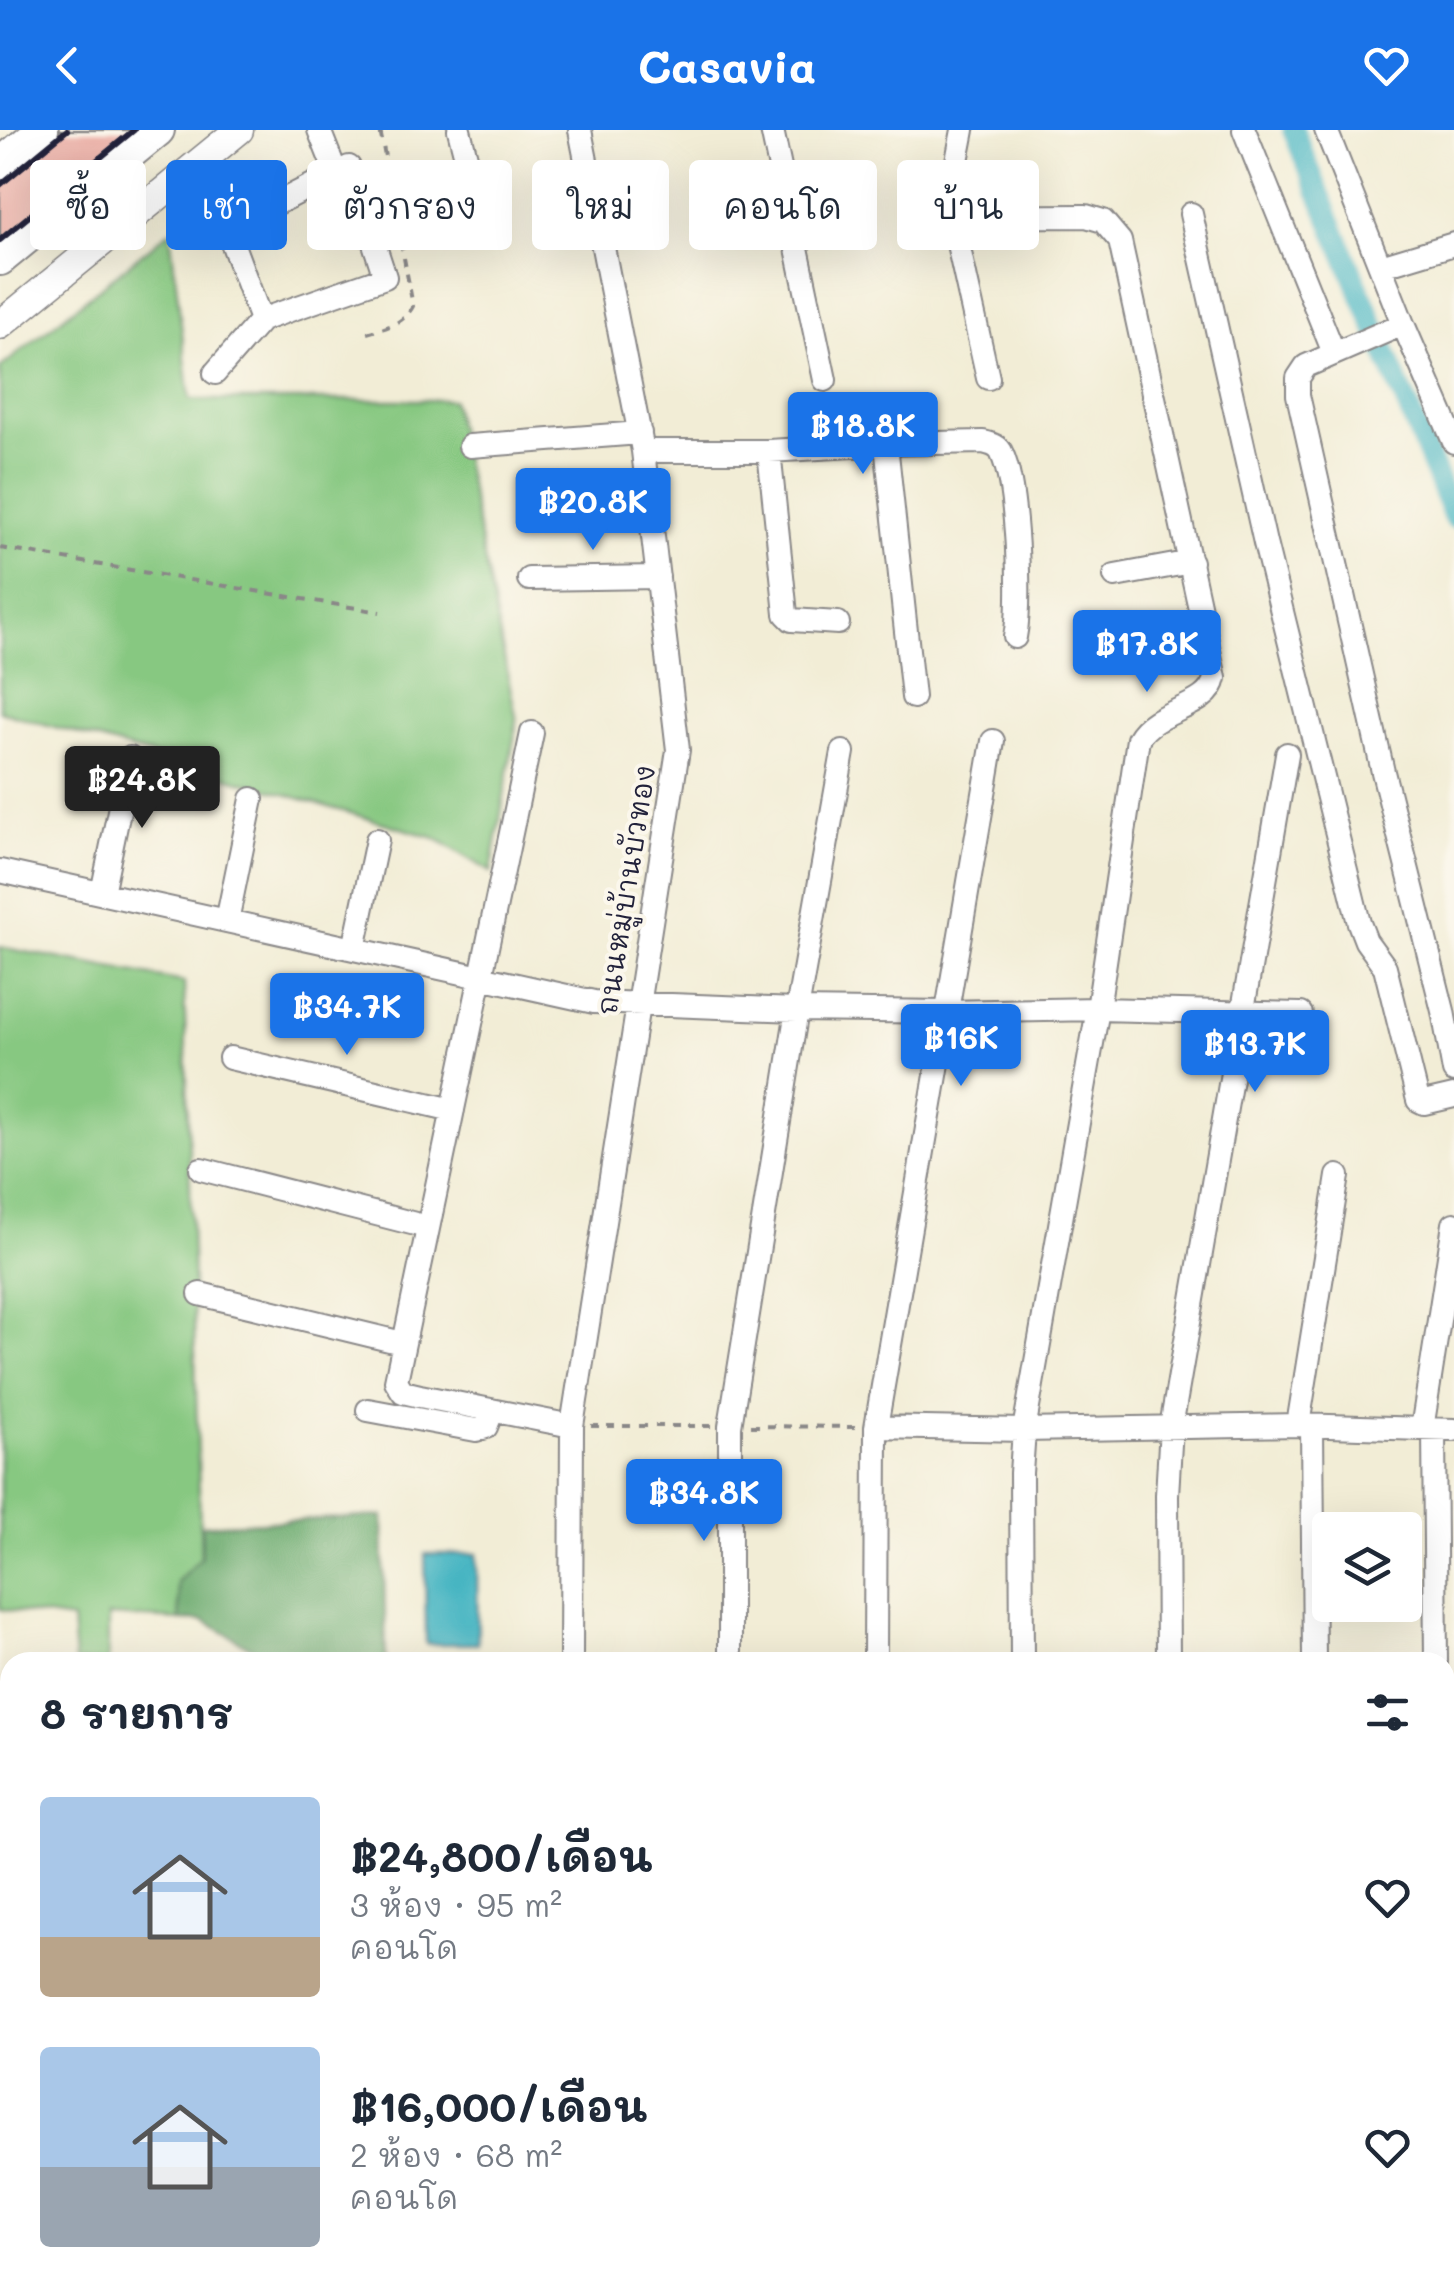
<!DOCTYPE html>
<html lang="th">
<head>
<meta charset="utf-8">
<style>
	:root { --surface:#fff; --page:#f2f2f3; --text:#1f2937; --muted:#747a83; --accent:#1a73e8 }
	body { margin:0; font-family:Mali,"Playpen Sans Thai",sans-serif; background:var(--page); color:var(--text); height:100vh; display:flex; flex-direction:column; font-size:38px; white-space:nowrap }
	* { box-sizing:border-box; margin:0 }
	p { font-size:32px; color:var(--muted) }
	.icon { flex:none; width:55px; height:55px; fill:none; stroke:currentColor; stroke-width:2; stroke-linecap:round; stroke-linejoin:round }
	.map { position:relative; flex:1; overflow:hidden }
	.drawer { position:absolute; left:0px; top:1522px; width:1455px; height:642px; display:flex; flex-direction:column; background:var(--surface); border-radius:30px 30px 0 0; box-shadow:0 10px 40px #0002 }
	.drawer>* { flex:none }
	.hud { position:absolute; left:30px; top:30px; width:1395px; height:90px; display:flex; gap:20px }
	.fabs { position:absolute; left:1312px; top:1382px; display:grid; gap:20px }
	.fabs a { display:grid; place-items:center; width:110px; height:110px; border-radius:10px; background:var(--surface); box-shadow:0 10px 40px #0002; font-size:50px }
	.price { position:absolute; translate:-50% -85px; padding:0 22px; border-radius:10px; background:var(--accent); color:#fff; font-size:32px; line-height:65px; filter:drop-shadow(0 2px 5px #0008) }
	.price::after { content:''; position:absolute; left:50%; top:60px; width:30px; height:22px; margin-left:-15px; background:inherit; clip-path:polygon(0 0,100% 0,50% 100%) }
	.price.selected { background:#222; color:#fff }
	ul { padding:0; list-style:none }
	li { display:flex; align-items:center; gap:30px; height:250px; padding:0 40px }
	li span { display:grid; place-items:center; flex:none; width:280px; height:200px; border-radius:10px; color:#555 }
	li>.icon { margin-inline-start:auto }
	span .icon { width:120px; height:120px; fill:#fffc; stroke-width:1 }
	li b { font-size:42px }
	h2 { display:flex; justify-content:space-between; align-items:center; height:120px; padding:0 40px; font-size:42px }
	.pill { padding:0 35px; border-radius:10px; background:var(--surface); box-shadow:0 10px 40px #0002; font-size:35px; line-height:90px }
	.pill.selected { background:var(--accent); color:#fff }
	header { display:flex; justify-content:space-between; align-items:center; height:130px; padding:0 40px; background:var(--accent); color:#fff; font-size:45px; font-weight:700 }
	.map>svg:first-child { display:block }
	.green { fill:#87c881; stroke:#54755e; stroke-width:2.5 }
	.forest { fill:#6dac6f; stroke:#486755; stroke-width:2.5 }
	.water { fill:#47b5c2; stroke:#346c7e; stroke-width:2.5 }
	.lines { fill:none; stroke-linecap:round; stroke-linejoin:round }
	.canal { stroke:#47b5c2; stroke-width:22 }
	.building { fill:#ebaba3 }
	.minor-casing { stroke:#8a8888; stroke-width:26 }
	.major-casing { stroke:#8a8888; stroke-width:31 }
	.highway-casing { stroke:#8a8888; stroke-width:36 }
	.path { stroke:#8a8888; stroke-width:4; stroke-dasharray:8 8; stroke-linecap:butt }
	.minor { stroke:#fff; stroke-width:22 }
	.major { stroke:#fff; stroke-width:28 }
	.highway { stroke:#fff; stroke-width:32 }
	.rail { stroke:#22223b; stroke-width:6 }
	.labels { text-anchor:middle; stroke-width:8; stroke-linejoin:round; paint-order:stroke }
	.street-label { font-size:28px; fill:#22223b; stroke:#fbf7ec }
</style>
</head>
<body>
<header><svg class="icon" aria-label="back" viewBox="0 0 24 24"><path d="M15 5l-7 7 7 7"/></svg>Casavia<svg class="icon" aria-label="heart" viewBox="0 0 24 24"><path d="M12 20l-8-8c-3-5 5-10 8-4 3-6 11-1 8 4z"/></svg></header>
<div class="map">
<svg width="1454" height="2164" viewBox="0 0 1454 2164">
	<rect width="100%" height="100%" fill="#fbf7ec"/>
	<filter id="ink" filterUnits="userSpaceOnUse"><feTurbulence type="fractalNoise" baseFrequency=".01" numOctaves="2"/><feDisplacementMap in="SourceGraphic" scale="20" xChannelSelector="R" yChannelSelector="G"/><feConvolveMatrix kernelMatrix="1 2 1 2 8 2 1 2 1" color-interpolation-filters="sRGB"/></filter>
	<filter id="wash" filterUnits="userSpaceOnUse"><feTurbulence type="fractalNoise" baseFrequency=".0048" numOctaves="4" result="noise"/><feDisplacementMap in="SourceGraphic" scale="40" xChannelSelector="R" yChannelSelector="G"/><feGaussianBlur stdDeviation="2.25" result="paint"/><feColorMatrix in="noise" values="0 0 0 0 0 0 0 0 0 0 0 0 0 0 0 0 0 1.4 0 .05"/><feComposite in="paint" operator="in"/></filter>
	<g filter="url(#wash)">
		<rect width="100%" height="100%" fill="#f2edd6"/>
		<path class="green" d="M170,101L190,270H452L517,591L491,742L435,708L0,581V238Z
			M0,817L184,852L201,1427L177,1452L180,1490L108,1486V1532H75L72,1490L0,1479Z
			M112,2155H346L347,2164H112Z"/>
		<path class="forest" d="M383,1386L386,1532H276L204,1491L180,1490L177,1452L201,1427L202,1395Z"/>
		<path class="water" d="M425,1424H477L478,1514H426Z"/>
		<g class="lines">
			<path class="canal" d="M1293,0L1454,388"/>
		</g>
		<g id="blocks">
			<path class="building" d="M55,0H147L0,120V45Z"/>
		</g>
	</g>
	<g filter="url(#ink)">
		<use href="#blocks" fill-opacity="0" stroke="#8a8888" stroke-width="2.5"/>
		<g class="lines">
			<defs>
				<path id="minor" d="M459,0L479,78
					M772,0L825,250
					M963,0L951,62L952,87L988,248
					M1244,0L1334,223
					M1326,0L1403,194L1454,312
					M176,52L227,99L336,43L319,0
					M1191,84L1265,413L1359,793L1366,811L1385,837L1418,970L1424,973L1454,966
					M952,87L1086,86L1103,91L1120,111L1215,548C1209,580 1155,578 1138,609L1098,879L1024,1300L1021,1343L1022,1532
					M227,99L261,190L385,147L349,37L336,43
					M1381,136L1454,114
					M1403,194L1306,236L1298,248V265L1383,642L1443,881L1454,941
					M215,243L261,190
					M886,314L983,312C992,314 999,316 1002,324C1017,357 1022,471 1015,507
					M470,316L640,303
					M643,321H769L886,314L913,567
					M769,321L786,484L792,490L838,493
					M1115,446L1191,432
					M529,449L658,447
					M532,603L396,1251L403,1262L420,1266L572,1296
					M0,741L594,872L797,880L947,882L1098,879L1301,884
					M102,763L130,628
					M227,791L252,669
					M354,819L377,710
					M230,928L453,980
					M201,1039L427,1097
					M200,1164L402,1213
					M368,1280L476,1300L486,1297L492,1282
					M1298,1295L1338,1046
					M1312,1296L1314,1532
					M876,1297L1024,1300L1298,1295L1454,1300
					M1422,1299L1454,1094
					M1434,1300L1436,1532
					M571,1532L572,1296L678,620L643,321L580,0
					M730,1532V1296L797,880L843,622
					M875,1532L876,1297L993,611
					M1168,1532L1167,1365L1171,1297L1287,624
					M1445,1706L1454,1705
					M1445,1989L1454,1990
					M402,2155V2164
					M573,2155L574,2164
					M733,2155V2164
					M879,2155V2164
					M1025,2155V2164
					M1171,2155V2164
					M1318,2155V2164"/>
				<path id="major" d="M0,195L239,0"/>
				<path id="highway" d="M0,35L42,0
					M0,129L158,0"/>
			</defs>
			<use href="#minor" class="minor-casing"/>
			<use href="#major" class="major-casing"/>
			<use href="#highway" class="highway-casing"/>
			<path class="path" d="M367,203C385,198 404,194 413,176L380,0
				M0,418L380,482
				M591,1296H712
				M751,1296L857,1297"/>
			<use href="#minor" class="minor"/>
			<use href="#major" class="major"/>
			<use href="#highway" class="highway"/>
			<path class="rail" d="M0,55L67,0
				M0,110L134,0"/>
		</g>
	</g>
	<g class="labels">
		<g class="street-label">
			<text transform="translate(626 760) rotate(-81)" y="10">ถนนหมู่บ้านบัวทอง</text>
		</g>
	</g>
</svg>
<div class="fabs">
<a><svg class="icon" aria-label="layers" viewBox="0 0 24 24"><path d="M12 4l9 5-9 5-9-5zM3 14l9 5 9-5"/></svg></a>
</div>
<b class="price" style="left:863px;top:347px">฿18.8K</b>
<b class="price" style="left:593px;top:423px">฿20.8K</b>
<b class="price" style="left:1147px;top:565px">฿17.8K</b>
<b class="price selected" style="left:142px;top:701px">฿24.8K</b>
<b class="price" style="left:347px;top:928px">฿34.7K</b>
<b class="price" style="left:961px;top:959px">฿16K</b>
<b class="price" style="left:1255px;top:965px">฿13.7K</b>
<b class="price" style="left:704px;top:1414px">฿34.8K</b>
<div class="hud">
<a class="pill">ซื้อ</a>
<a class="pill selected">เช่า</a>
<a class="pill">ตัวกรอง</a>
<a class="pill">ใหม่</a>
<a class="pill">คอนโด</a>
<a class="pill">บ้าน</a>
</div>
<section class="drawer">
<h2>8 รายการ<svg class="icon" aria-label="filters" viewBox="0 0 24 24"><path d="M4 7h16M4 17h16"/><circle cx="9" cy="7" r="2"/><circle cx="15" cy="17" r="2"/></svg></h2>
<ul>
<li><span style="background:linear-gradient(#a9c7e8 70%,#b9a48a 0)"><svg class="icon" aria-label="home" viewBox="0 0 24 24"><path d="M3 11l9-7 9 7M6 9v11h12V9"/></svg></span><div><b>฿24,800/เดือน</b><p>3 ห้อง · 95 m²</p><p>คอนโด</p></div><svg class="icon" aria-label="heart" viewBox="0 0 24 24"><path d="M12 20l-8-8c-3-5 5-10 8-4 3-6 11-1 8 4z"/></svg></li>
<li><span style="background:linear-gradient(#a9c7e8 60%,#9aa5b1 0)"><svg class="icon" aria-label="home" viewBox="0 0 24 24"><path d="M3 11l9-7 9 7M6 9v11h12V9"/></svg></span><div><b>฿16,000/เดือน</b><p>2 ห้อง · 68 m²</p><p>คอนโด</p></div><svg class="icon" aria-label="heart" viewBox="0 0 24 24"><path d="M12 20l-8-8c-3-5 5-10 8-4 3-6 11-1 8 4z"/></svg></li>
</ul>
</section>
</div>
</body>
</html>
